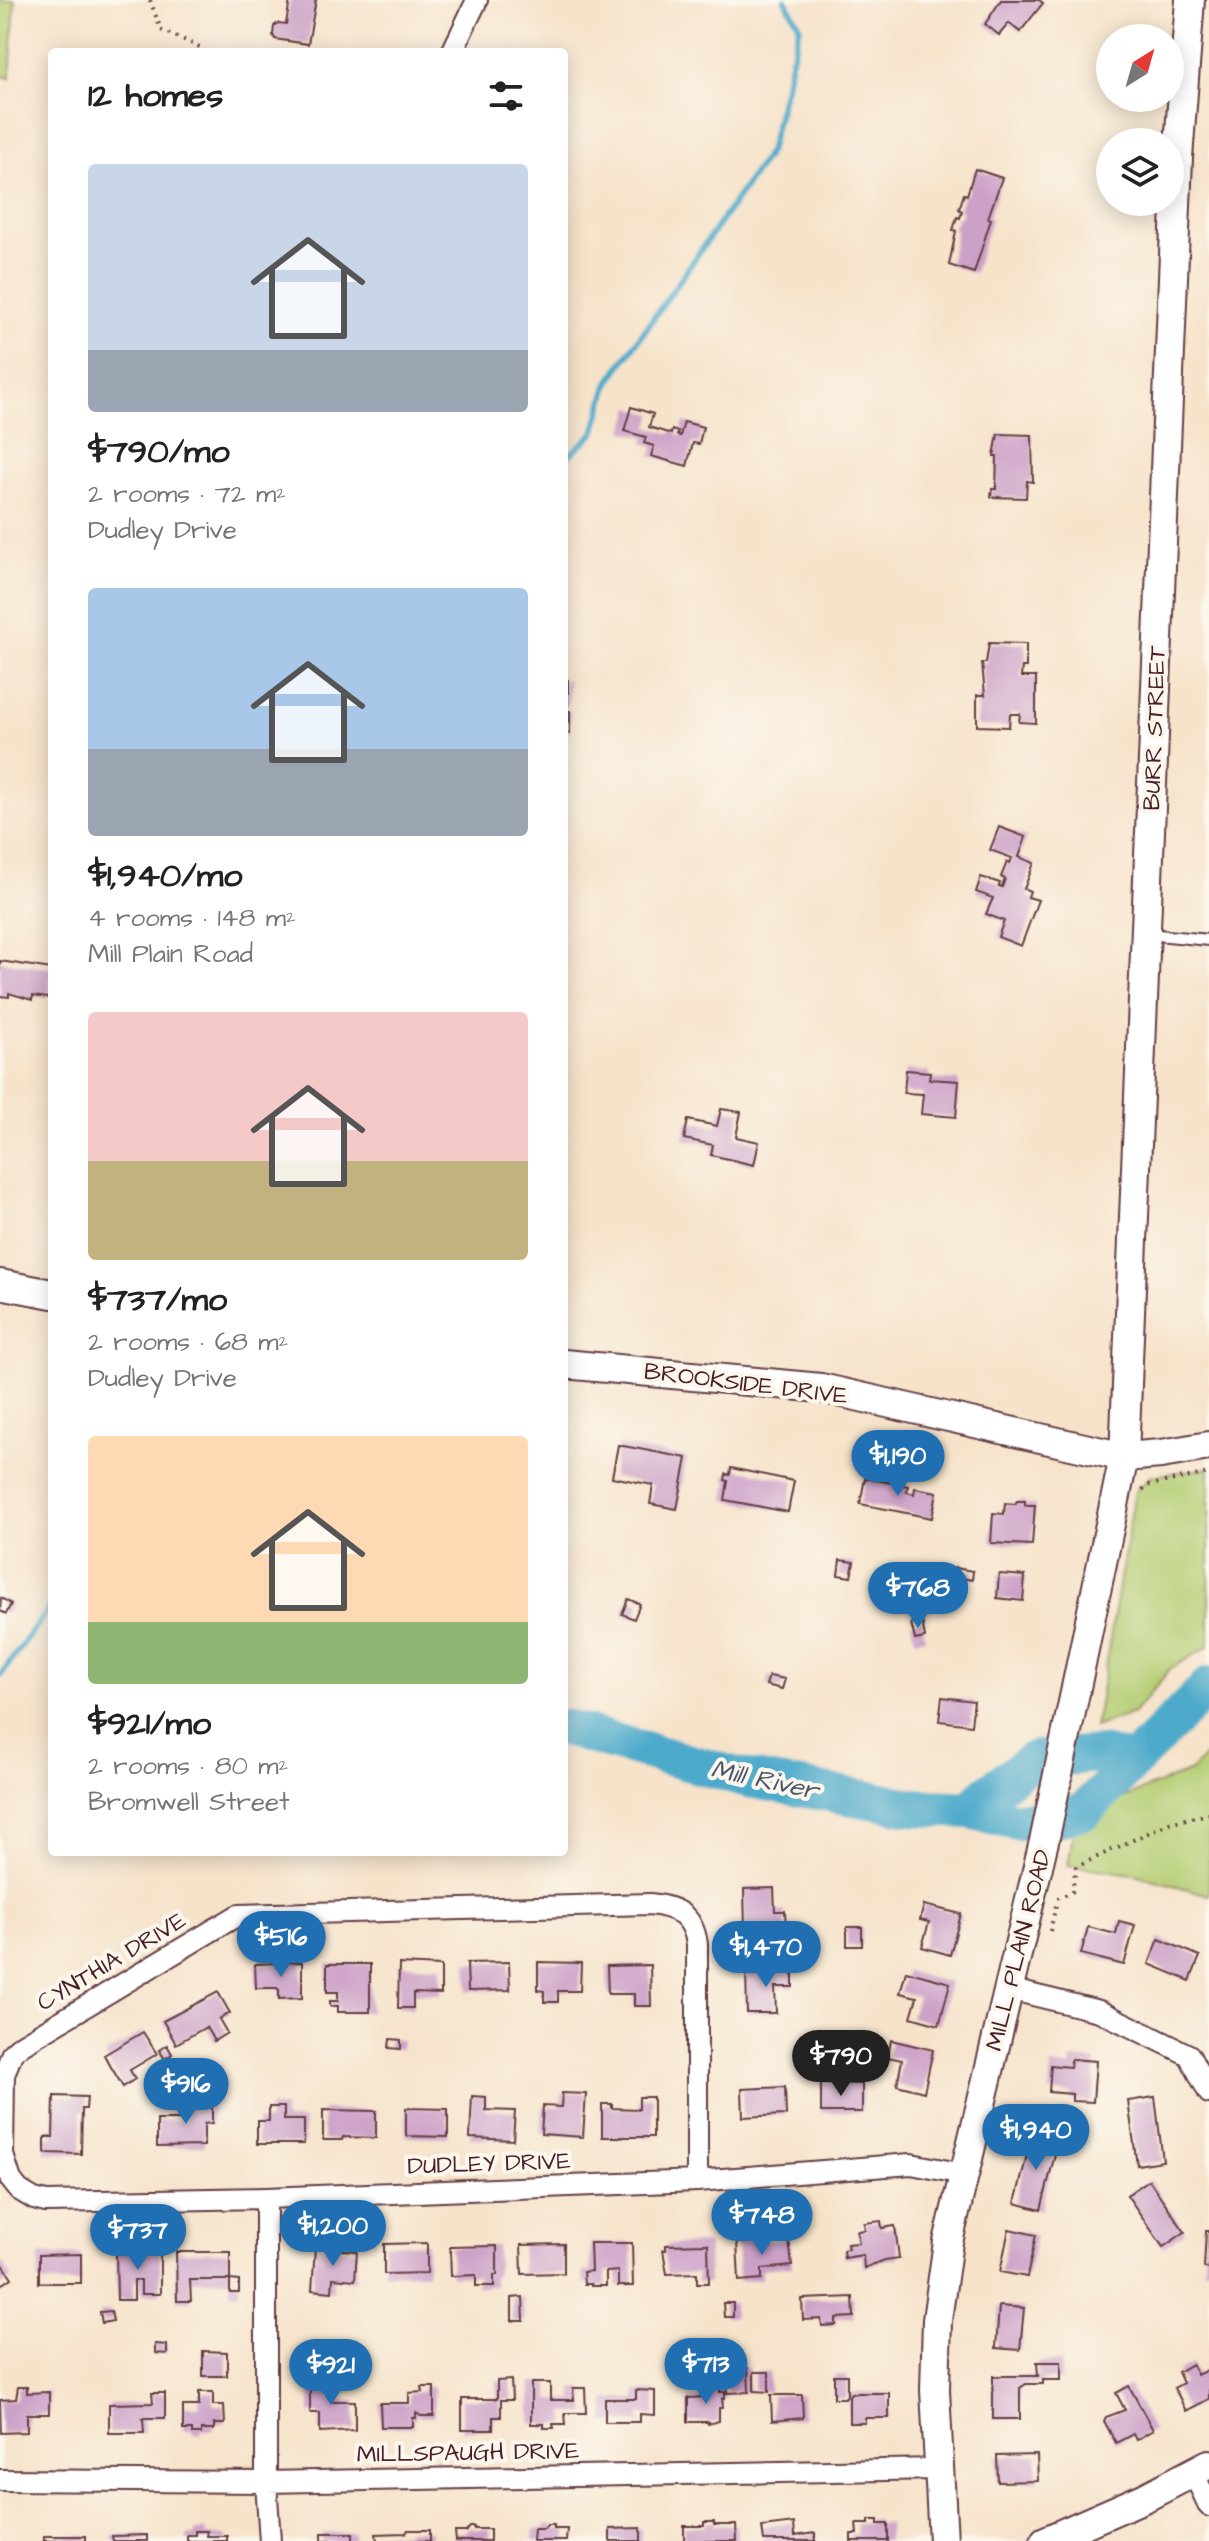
<!DOCTYPE html>
<html lang="en">
<head>
<meta charset="utf-8">
<style>
	:root { --surface:#fff; --page:#f6f6f6; --text:#222; --muted:#767676; --accent:#1f6fb2 }
	body { margin:0; font-family:"Architects Daughter",sans-serif; background:var(--page); color:var(--text); height:100vh; display:flex; flex-direction:column; font-size:30px; white-space:nowrap }
	* { box-sizing:border-box; margin:0 }
	p { font-size:26px; color:var(--muted) }
	.icon { flex:none; width:44px; height:44px; fill:none; stroke:currentColor; stroke-width:2; stroke-linecap:round; stroke-linejoin:round }
	.map { position:relative; flex:1; overflow:hidden }
	.side { position:absolute; left:48px; top:48px; width:520px; height:1808px; display:flex; flex-direction:column; background:var(--surface); border-radius:8px; box-shadow:0 4px 20px #0003 }
	.side>* { flex:none }
	.needle { width:52px; rotate:37deg }
	.controls { position:absolute; left:1096px; top:24px; display:grid; gap:16px }
	.controls a { display:grid; place-items:center; width:88px; height:88px; border-radius:50%; background:var(--surface); box-shadow:0 4px 20px #0003; font-size:40px }
	.price { position:absolute; translate:-50% -68px; padding:0 18px; border-radius:28px; background:var(--accent); color:#fff; font-size:26px; line-height:52px; filter:drop-shadow(0 2px 4px #0008) }
	.price::after { content:''; position:absolute; left:50%; top:48px; width:24px; height:18px; margin-left:-12px; background:inherit; clip-path:polygon(0 0,100% 0,50% 100%) }
	.price.selected { background:#222; color:#fff }
	ul { padding:0; list-style:none }
	li { display:grid; align-content:center; gap:16px; height:424px; padding:0 40px }
	li span { display:grid; place-items:center; height:248px; border-radius:8px; color:#555 }
	li>.icon { margin-inline-start:auto }
	span .icon { width:144px; height:144px; fill:#fffc; stroke-width:1 }
	li b { font-size:34px }
	h2 { display:flex; justify-content:space-between; align-items:center; height:96px; padding:0 40px; font-size:34px }
	.map>svg:first-child { display:block }
	.green { fill:#b4cd72; stroke:#7f764e; stroke-width:2 }
	.lines { fill:none; stroke-linecap:round; stroke-linejoin:round }
	.stream { stroke:#4daacb; stroke-width:6 }
	.river { stroke:#4daacb; stroke-width:38 }
	.building { fill:#cca1c8 }
	.lane-casing { stroke:#643c43; stroke-width:14 }
	.street-casing { stroke:#643c43; stroke-width:24 }
	.secondary-casing { stroke:#643c43; stroke-width:32 }
	.path { stroke:#643c43; stroke-width:4; stroke-dasharray:2 6; stroke-linecap:butt }
	.lane { stroke:#fff; stroke-width:10 }
	.street { stroke:#fff; stroke-width:20 }
	.secondary { stroke:#fff; stroke-width:28 }
	.labels { text-anchor:middle; stroke-width:8; stroke-linejoin:round; paint-order:stroke }
	.street-label { font-size:24px; fill:#4a1f2b; stroke:#fbf7ec }
	.water-label { font-size:26px; font-style:italic; fill:#4b576b; stroke:#fbf7ec }
</style>
</head>
<body>
<div class="map">
<svg width="1209" height="2541" viewBox="0 0 1209 2541">
	<rect width="100%" height="100%" fill="#fbf7ec"/>
	<filter id="ink" filterUnits="userSpaceOnUse"><feTurbulence type="fractalNoise" baseFrequency=".0125" numOctaves="2"/><feDisplacementMap in="SourceGraphic" scale="16" xChannelSelector="R" yChannelSelector="G"/><feConvolveMatrix kernelMatrix="1 2 1 2 8 2 1 2 1" color-interpolation-filters="sRGB"/></filter>
	<filter id="wash" filterUnits="userSpaceOnUse"><feTurbulence type="fractalNoise" baseFrequency=".006" numOctaves="4" result="noise"/><feDisplacementMap in="SourceGraphic" scale="32" xChannelSelector="R" yChannelSelector="G"/><feGaussianBlur stdDeviation="1.8" result="paint"/><feColorMatrix in="noise" values="0 0 0 0 0 0 0 0 0 0 0 0 0 0 0 0 0 1.4 0 .05"/><feComposite in="paint" operator="in"/></filter>
	<g filter="url(#wash)">
		<rect width="100%" height="100%" fill="#f6e3ca"/>
		<path class="green" d="M0,0H15L10,78L0,76Z
			M1209,1468V1646L1170,1669L1134,1713L1095,1727L1135,1492L1151,1476Z
			M1209,1752V1895L1134,1874L1068,1865L1074,1829L1125,1797L1191,1771Z"/>
		<g class="lines">
			<path class="stream" d="M564,460L594,433L609,382L769,152L800,26L785,0
				M0,1676L52,1604"/>
			<path class="river" d="M564,1728L748,1779L912,1807L970,1810L1017,1821L1058,1818L1084,1811L1209,1686
				M970,1810L986,1794L1035,1759L1100,1754L1134,1761"/>
		</g>
		<g id="blocks">
			<path class="building" d="M290,0H316L308,44L275,39L273,35L274,26L278,23L286,24Z
				M1001,0H1039L1043,3L1020,32L1009,23L999,35L985,24Z
				M975,169L1002,178L988,218L991,219L974,273L949,265L956,231L953,230L957,217L960,218L962,211L959,209L964,194L967,195Z
				M631,407L653,414L649,427L671,434L672,430L678,432L677,435L680,436L684,422L703,427L699,444L693,443L687,466L651,456L654,446L644,443L646,437L624,431Z
				M998,434L1032,435L1033,482L1027,481L1026,498L991,497L992,489H996L997,456H994Z
				M989,643L1026,644V667H1022L1021,677H1036V723L1019,722L1020,714H1010L1009,727L977,726V695H985L982,663H986Z
				M564,680H568V706H564Z
				M564,711H570V733H564Z
				M999,827L1026,837L1019,857L1034,863L1024,889L1030,891L1028,897L1038,900L1021,946L998,937L1004,921L986,914L993,898L976,892L981,877L1000,883L999,886L1002,887L1005,879L1001,877L1007,862L1010,863L1012,858L990,850Z
				M0,961L52,969L48,998L33,996L32,1000L9,993V997L0,996Z
				M906,1070L930,1072L929,1079L959,1081L956,1117L921,1114L923,1094L904,1093Z
				M721,1109L741,1112L736,1137L759,1142L754,1165L711,1155L713,1145L684,1139L688,1120L717,1126Z
				M618,1445L687,1458L677,1509L650,1504L653,1485L612,1477Z
				M731,1468L794,1481L788,1512L725,1500L728,1481L725,1480L726,1474L730,1475Z
				M865,1478L908,1486L907,1492L914,1494L915,1488L937,1492L932,1518L860,1504Z
				M1017,1501H1025V1505H1035L1032,1545L991,1543L993,1513L1004,1514L1005,1503L1015,1504Z
				M840,1560L854,1562L851,1577L838,1575Z
				M955,1568L973,1571L972,1580L953,1576Z
				M999,1574L1025,1576L1023,1601L997,1598Z
				M953,1585L964,1587L962,1598L951,1596Z
				M1,1598L11,1604L6,1614L0,1611Z
				M628,1599L640,1604L634,1619L622,1614Z
				M922,1620L925,1638L915,1640L911,1623Z
				M769,1676L785,1679L782,1689L766,1685Z
				M942,1697L974,1701L971,1725L939,1721Z
				M774,1888L775,1911H785L786,1930L745,1931L744,1889Z
				M924,1905L961,1914L950,1955L922,1947L929,1922L920,1920Z
				M1119,1921L1135,1925L1124,1965L1081,1954L1088,1927L1116,1934Z
				M847,1927H862V1946H847Z
				M1159,1939L1200,1956L1190,1981L1149,1964Z
				M302,1962V1998L279,1999V1990L277,1988H256L255,1964Z
				M509,1962L510,1990L468,1991L467,1963Z
				M538,1962L581,1963L580,1991H558V2002H544V1991L538,1990Z
				M327,1964H370V2012H338V2006H330V2001H338V1992H327Z
				M399,1964L441,1966V1994L413,1993V2008H398Z
				M650,1965L651,2006H634V1994H608L607,1966Z
				M793,1970V1987H775L776,2013H747L746,1971Z
				M906,1971L950,1983L939,2025L911,2017L917,1997L900,1993Z
				M218,1992L230,2013L219,2019L227,2033L214,2041L206,2027L176,2044L163,2021Z
				M143,2032L157,2054L130,2070L135,2079L123,2087L104,2055Z
				M390,2039L401,2040V2049L389,2048Z
				M891,2040L933,2050L924,2092L897,2085L902,2060L888,2057Z
				M167,2045L172,2054L165,2059L159,2050Z
				M807,2056L827,2057V2080H808Z
				M1071,2059L1096,2061L1093,2102L1072,2101V2094L1049,2092L1051,2065L1070,2067Z
				M821,2083L862,2084V2112H821Z
				M785,2087L786,2115L743,2117L742,2089Z
				M562,2093L586,2094L583,2137L541,2134L543,2106L561,2107Z
				M54,2096L87,2097L86,2109H82L81,2154L45,2153V2137H53Z
				M472,2096L486,2097V2110L515,2111L513,2140L470,2138Z
				M639,2097H653V2137H602V2104H612V2108L639,2109Z
				M1155,2097L1163,2161L1137,2165L1128,2101Z
				M185,2099H204V2105H212V2123L204,2124V2146L157,2147V2120H186Z
				M269,2107H284V2120H304V2144H257V2121H269Z
				M406,2108L448,2109V2137L406,2136Z
				M323,2110L376,2111V2138L343,2137L342,2140H323Z
				M1032,2135L1058,2142L1041,2210L1015,2203Z
				M1149,2180L1185,2232L1163,2247L1127,2195Z
				M881,2221L882,2228L895,2226L899,2258L885,2260L864,2268L863,2255L844,2258L843,2250L848,2249L847,2244L859,2243L857,2231L865,2230L864,2223Z
				M1009,2229L1036,2235L1027,2277L1000,2272Z
				M1206,2230H1209V2269L1204,2268Z
				M789,2240L792,2266L762,2269V2279L739,2281L737,2241Z
				M427,2243V2273L384,2274V2244Z
				M590,2243H632L633,2286H618V2271L606,2272V2286H591V2284H584L583,2272L591,2271Z
				M564,2244V2273L522,2274L521,2245Z
				M708,2244L709,2283H697V2273L667,2274L663,2250H666V2245Z
				M497,2246V2275H494V2286H476V2275L451,2276L450,2247Z
				M315,2248L357,2251L355,2280L333,2278L332,2292L312,2290Z
				M116,2250H160V2294H141V2280H134V2300H117Z
				M176,2252H230V2280H190L191,2301H177Z
				M81,2254V2283H39V2255Z
				M0,2260L12,2278L0,2286Z
				M230,2280L239,2281V2293H230Z
				M523,2297L524,2321H512V2298Z
				M853,2297L854,2317L836,2318V2325L822,2326L821,2319L803,2320L802,2299Z
				M723,2303H733V2317H724Z
				M999,2306L1024,2308L1020,2350L996,2348Z
				M111,2311L113,2321L102,2323L100,2312Z
				M155,2344L167,2345V2354L155,2353Z
				M203,2351L227,2352V2376H203Z
				M1037,2362H1061V2380H1043V2384H1026L1020,2388V2419H993V2376H1038Z
				M1192,2364L1197,2375L1209,2369V2399L1186,2411L1174,2388L1183,2383L1178,2372Z
				M748,2368L749,2392L727,2393L725,2369Z
				M754,2372H769V2392L754,2391Z
				M834,2375H847V2395L845,2398H834Z
				M310,2377H332V2401H355V2430L320,2432V2413H310Z
				M511,2380L512,2400H501V2417H493V2430H462V2399H497V2381Z
				M531,2383H550V2400H574L573,2388H585L586,2413H565L566,2424H553L554,2428H544V2424H531Z
				M720,2385V2392H725V2398H722L723,2408H719V2421L708,2424V2422H688V2398L706,2397V2386Z
				M1129,2386L1153,2430L1136,2440L1133,2434L1116,2443L1104,2421L1106,2417L1125,2410L1116,2393Z
				M18,2387H27V2393L49,2392V2414H27V2432L1,2433L0,2400L16,2399Z
				M422,2387H434V2416H421L416,2413V2418H413V2427H381L380,2403H409V2393L423,2392Z
				M636,2390L655,2391V2415L640,2414V2422H605V2399H636Z
				M199,2392H213V2405H224L225,2424H214V2430H201V2434H192V2430H183V2406H199Z
				M152,2393H165V2418H143L144,2433H109V2404L153,2403Z
				M851,2393H889V2418H865V2423H849V2396Z
				M771,2395H802L803,2418L772,2421Z
				M1037,2455L1038,2481L998,2482L997,2456Z
				M869,2520H878V2524H888V2541H851V2534H857L856,2524H869Z
				M704,2522H714V2525H736L737,2541H684V2526H704Z
				M794,2523L795,2536L815,2533L816,2541H764L762,2527Z
				M547,2525H554V2529H567L566,2541H533L534,2529H544Z
				M470,2527H474V2529H490V2541H456L455,2532H466Z
				M641,2528V2541H610V2529Z
				M408,2530H430V2541H377L376,2534L406,2533Z
				M195,2531H207L206,2536H227V2541H187V2535H195Z
				M322,2533H353V2541H322Z
				M147,2535V2541H113L112,2536Z
				M44,2536H86V2541H44Z"/>
		</g>
	</g>
	<g filter="url(#ink)">
		<use href="#blocks" fill-opacity="0" stroke="#643c43" stroke-width="2"/>
		<g class="lines">
			<defs>
				<path id="lane" d="M1147,934L1209,940"/>
				<path id="street" d="M452,52L477,0
					M1008,1989L1099,2011L1189,2055L1209,2093
					M697,2181V1944C693,1915 677,1907 650,1904L238,1915L21,2045L12,2053L4,2075L3,2155L11,2180L19,2190L34,2199L46,2202L266,2198L697,2181L911,2164L964,2174
					M266,2198V2482L270,2541
					M1193,2472L1209,2506
					M0,2480L266,2482L938,2469"/>
				<path id="secondary" d="M0,1284L52,1294
					M564,1364L821,1388L1124,1457L1161,1454L1209,1446
					M943,2541L935,2390L937,2320L948,2242L1045,1837L1124,1457L1178,158L1190,0
					M1045,2541L1146,2497L1209,2464"/>
			</defs>
			<use href="#lane" class="lane-casing"/>
			<use href="#street" class="street-casing"/>
			<use href="#secondary" class="secondary-casing"/>
			<path class="path" d="M150,0L161,30L202,48
				M1143,1490L1145,1486L1209,1473
				M1057,1898L1072,1892L1076,1867L1169,1823L1209,1814
				M1050,1931L1057,1901"/>
			<use href="#lane" class="lane"/>
			<use href="#street" class="street"/>
			<use href="#secondary" class="secondary"/>
		</g>
	</g>
	<g class="labels">
		<g class="street-label">
			<text transform="translate(1154 728) rotate(-88)" y="8">BURR STREET</text>
			<text transform="translate(746 1383) rotate(7)" y="8">BROOKSIDE DRIVE</text>
			<text transform="translate(1018 1950) rotate(-76)" y="8">MILL PLAIN ROAD</text>
			<text transform="translate(111 1961) rotate(-31)" y="8">CYNTHIA DRIVE</text>
			<text transform="translate(489 2163) rotate(-2)" y="8">DUDLEY DRIVE</text>
			<text transform="translate(468 2452) rotate(-1)" y="8">MILLSPAUGH DRIVE</text>
		</g>
		<g class="water-label">
			<text transform="translate(765 1779) rotate(12)" y="9">Mill River</text>
		</g>
	</g>
</svg>
<div class="controls">
<a><svg class="needle" viewBox="-14 -14 28 28"><path d="M0-13l5 13h-10z" fill="#e53935"/><path d="M0 13l5-13h-10z" fill="#767676"/></svg></a>
<a><svg class="icon" aria-label="layers" viewBox="0 0 24 24"><path d="M12 4l9 5-9 5-9-5zM3 14l9 5 9-5"/></svg></a>
</div>
<b class="price" style="left:898px;top:1498px">$1,190</b>
<b class="price" style="left:918px;top:1630px">$768</b>
<b class="price" style="left:281px;top:1979px">$516</b>
<b class="price" style="left:766px;top:1989px">$1,470</b>
<b class="price selected" style="left:841px;top:2098px">$790</b>
<b class="price" style="left:186px;top:2126px">$916</b>
<b class="price" style="left:1036px;top:2172px">$1,940</b>
<b class="price" style="left:762px;top:2257px">$748</b>
<b class="price" style="left:333px;top:2268px">$1,200</b>
<b class="price" style="left:138px;top:2272px">$737</b>
<b class="price" style="left:706px;top:2406px">$713</b>
<b class="price" style="left:331px;top:2407px">$921</b>
<section class="side">
<h2>12 homes<svg class="icon" aria-label="filters" viewBox="0 0 24 24"><path d="M4 7h16M4 17h16"/><circle cx="9" cy="7" r="2"/><circle cx="15" cy="17" r="2"/></svg></h2>
<ul>
<li><span style="background:linear-gradient(#c9d6e8 75%,#9aa5b1 0)"><svg class="icon" aria-label="home" viewBox="0 0 24 24"><path d="M3 11l9-7 9 7M6 9v11h12V9"/></svg></span><div><b>$790/mo</b><p>2 rooms · 72 m²</p><p>Dudley Drive</p></div></li>
<li><span style="background:linear-gradient(#a9c7e8 65%,#9aa5b1 0)"><svg class="icon" aria-label="home" viewBox="0 0 24 24"><path d="M3 11l9-7 9 7M6 9v11h12V9"/></svg></span><div><b>$1,940/mo</b><p>4 rooms · 148 m²</p><p>Mill Plain Road</p></div></li>
<li><span style="background:linear-gradient(#f6c9c9 60%,#c2b280 0)"><svg class="icon" aria-label="home" viewBox="0 0 24 24"><path d="M3 11l9-7 9 7M6 9v11h12V9"/></svg></span><div><b>$737/mo</b><p>2 rooms · 68 m²</p><p>Dudley Drive</p></div></li>
<li><span style="background:linear-gradient(#ffd9b3 75%,#8fb573 0)"><svg class="icon" aria-label="home" viewBox="0 0 24 24"><path d="M3 11l9-7 9 7M6 9v11h12V9"/></svg></span><div><b>$921/mo</b><p>2 rooms · 80 m²</p><p>Bromwell Street</p></div></li>
</ul>
</section>
</div>
</body>
</html>
